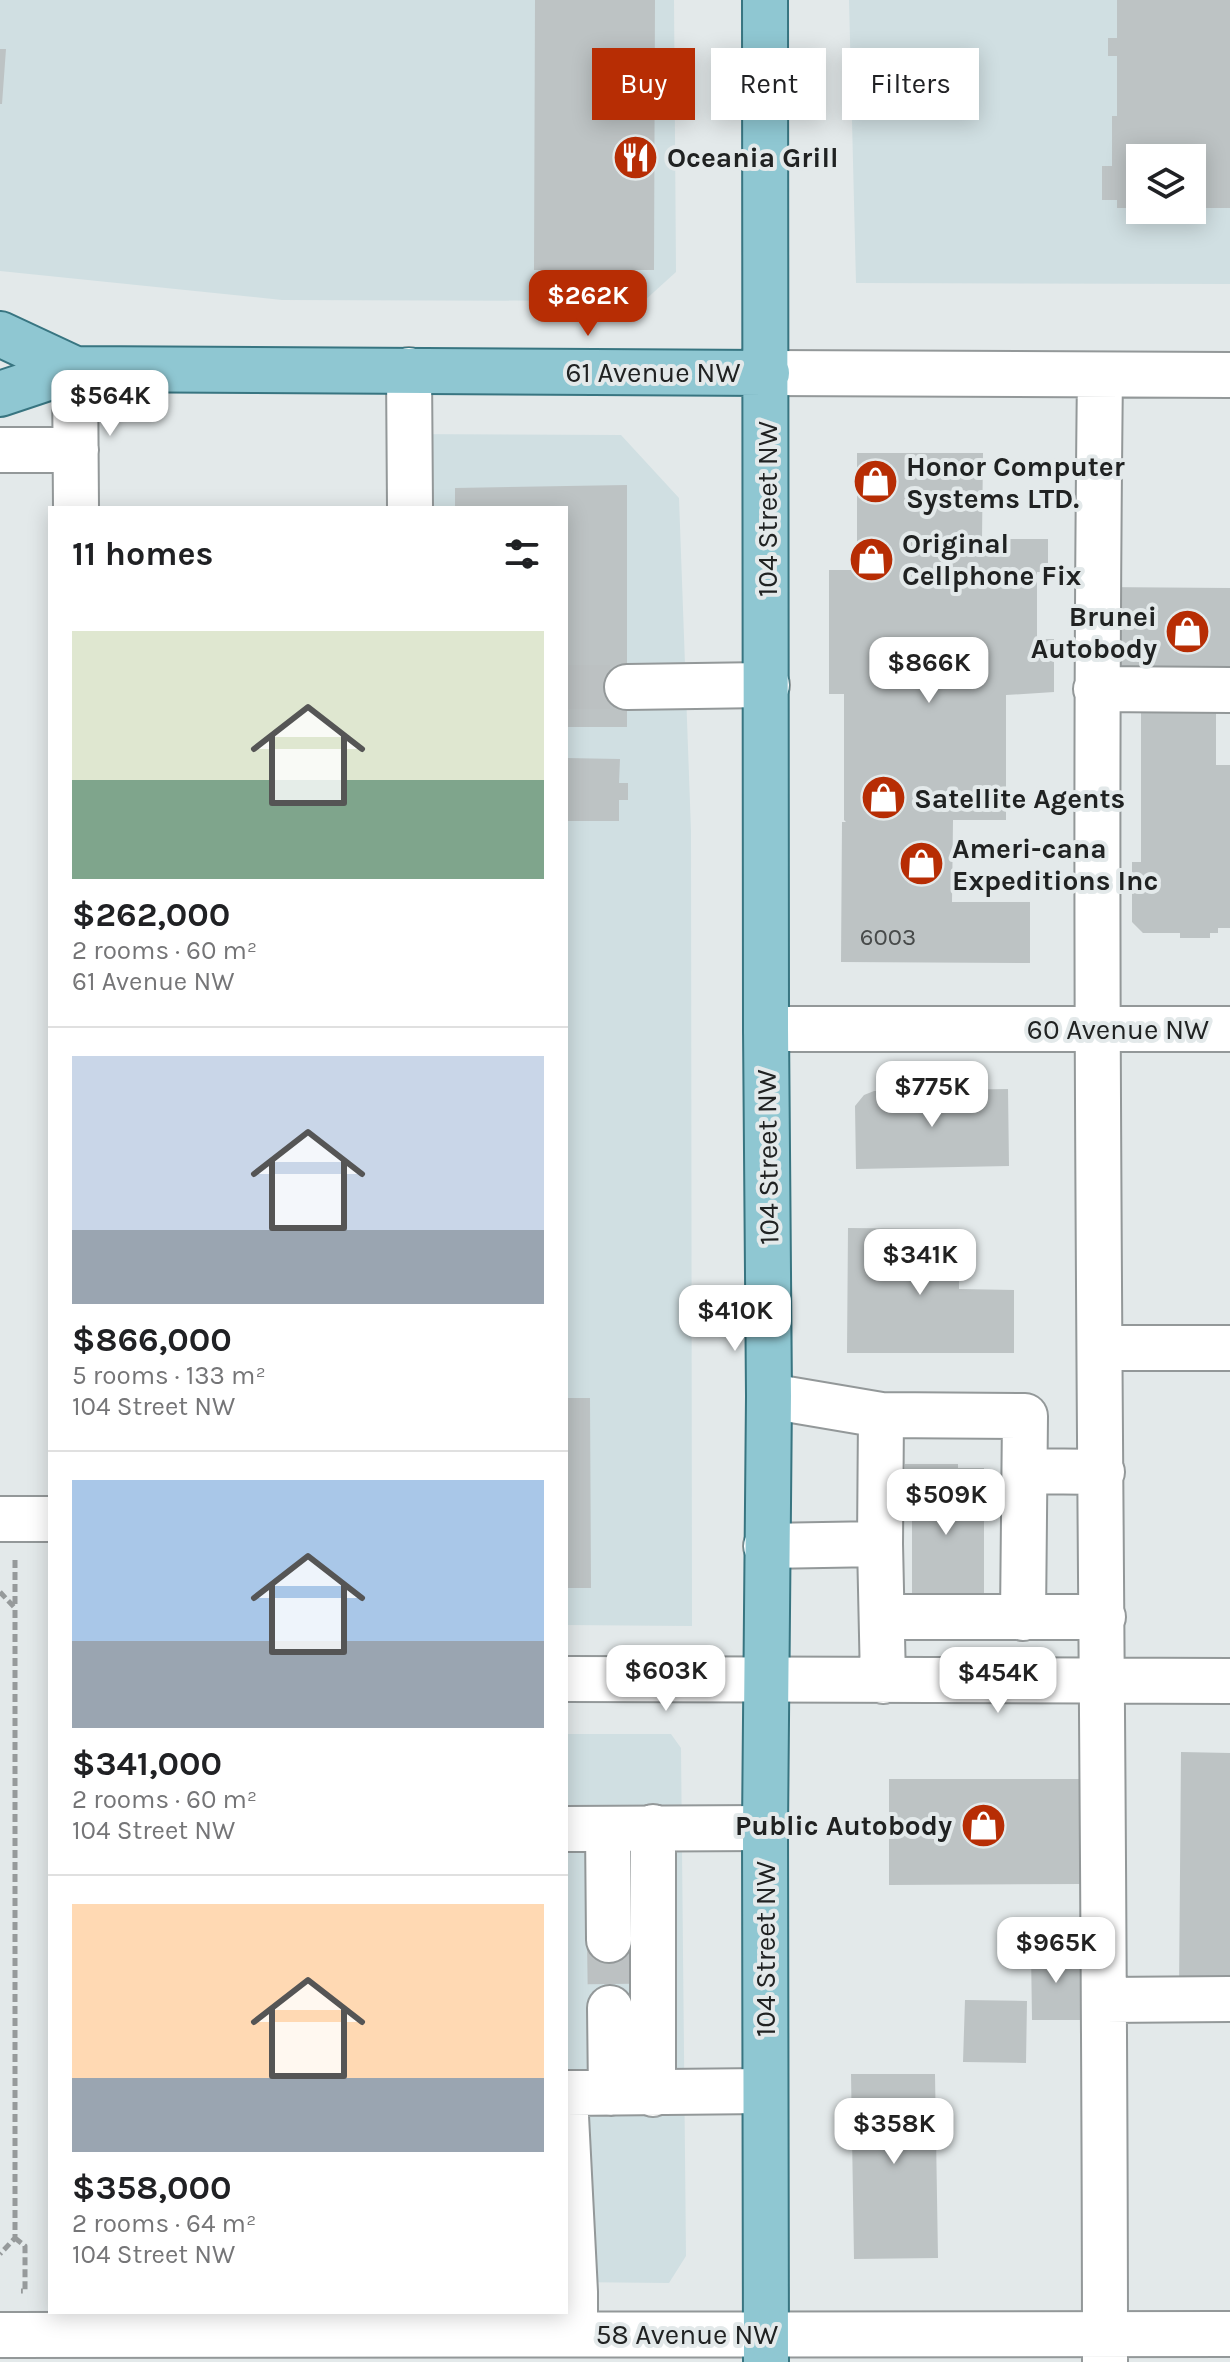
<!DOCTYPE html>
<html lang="en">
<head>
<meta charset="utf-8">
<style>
	:root { --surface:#fff; --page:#f6f6f6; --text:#202124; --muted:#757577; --line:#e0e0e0; --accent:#b72d04 }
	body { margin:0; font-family:Karla,sans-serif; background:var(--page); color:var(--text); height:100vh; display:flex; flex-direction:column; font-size:30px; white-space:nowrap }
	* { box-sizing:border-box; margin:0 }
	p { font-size:26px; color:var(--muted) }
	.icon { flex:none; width:44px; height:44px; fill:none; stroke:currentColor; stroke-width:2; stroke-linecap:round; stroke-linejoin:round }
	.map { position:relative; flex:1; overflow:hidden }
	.details { position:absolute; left:48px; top:506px; width:520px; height:1808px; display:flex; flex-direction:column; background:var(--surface); border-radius:0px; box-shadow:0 4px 20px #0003 }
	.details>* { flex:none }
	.guide { position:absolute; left:592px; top:48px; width:518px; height:72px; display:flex; gap:16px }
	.tools { position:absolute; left:1126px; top:144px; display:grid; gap:16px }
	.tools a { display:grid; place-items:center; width:80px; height:80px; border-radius:0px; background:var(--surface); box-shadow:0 4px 20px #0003; font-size:40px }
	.price { position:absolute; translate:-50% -68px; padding:0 18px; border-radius:16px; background:#fff; color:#222; font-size:26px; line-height:52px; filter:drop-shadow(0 2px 4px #0008) }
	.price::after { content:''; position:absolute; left:50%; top:48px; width:24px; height:18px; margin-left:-12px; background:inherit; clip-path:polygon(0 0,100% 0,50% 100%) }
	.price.on { background:var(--accent); color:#fff }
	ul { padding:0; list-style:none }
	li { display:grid; align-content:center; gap:16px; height:424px; padding:0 24px }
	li+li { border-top:2px solid var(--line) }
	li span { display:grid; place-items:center; height:248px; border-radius:0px; color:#555 }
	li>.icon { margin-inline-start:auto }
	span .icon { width:144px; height:144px; fill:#fffc; stroke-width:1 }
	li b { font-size:34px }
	h2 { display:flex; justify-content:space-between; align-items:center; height:96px; padding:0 24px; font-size:34px }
	.tag { padding:0 28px; border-radius:0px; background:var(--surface); box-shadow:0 4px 20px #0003; font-size:28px; line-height:72px }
	.tag.on { background:var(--accent); color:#fff }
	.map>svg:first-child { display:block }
	.built { fill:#d0dfe2; fill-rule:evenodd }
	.building { fill:#bdc3c4 }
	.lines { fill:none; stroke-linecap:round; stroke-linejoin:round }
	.minor-tunnel { stroke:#bcc1c2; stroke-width:44; stroke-dasharray:44 22; stroke-linecap:butt }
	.minor-casing { stroke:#939899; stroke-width:48 }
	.major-casing { stroke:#387581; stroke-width:48 }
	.path { stroke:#969a9b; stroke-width:5; stroke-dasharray:8 4; stroke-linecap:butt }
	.minor { stroke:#fff; stroke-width:44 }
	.major { stroke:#8fc7d2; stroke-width:44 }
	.labels { text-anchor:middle; stroke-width:8; stroke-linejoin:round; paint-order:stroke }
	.number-label { font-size:24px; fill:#474a4a }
	.poi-label { font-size:28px; font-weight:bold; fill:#202222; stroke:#e3e9ea; text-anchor:start }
	.street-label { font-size:28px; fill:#202222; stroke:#e3e9ea }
</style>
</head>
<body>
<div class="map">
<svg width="1230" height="2362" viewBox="0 0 1230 2362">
	<rect width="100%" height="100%" fill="#e3e9ea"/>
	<path class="built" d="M0,0H674L676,272L644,301L282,300L0,271Z
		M849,0H1230V284L856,283ZM1140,158H1192V210H1140Z
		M396,434L621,435L679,498L691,831L692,1626L566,1625V508H396Z
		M566,1734H671L681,1748L686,2256L669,2283L566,2282Z"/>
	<path class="building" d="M535,0H655L654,270H534Z
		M1117,0H1230V208H1192V158H1140V208H1117V200H1102V166H1112V116H1117V56H1108V38H1117Z
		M0,49H6L2,104H0Z
		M857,453H983L982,539H1048V572H1037V639H1054V692L1006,695V820H953L952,902H1030V963L841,962L842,822H846L844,820V694H829V570H857Z
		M627,485V727H566V508H455V488Z
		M1099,587L1230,588V679L1099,678Z
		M1216,711V765H1230V928H1218V933H1210V938H1180V933H1143L1132,922V862H1141V712Z
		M566,758L620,759L619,783H628V800H619V821H566Z
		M1008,1089L1009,1166L856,1169L855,1106L864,1095L874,1091Z
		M848,1228L959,1229V1289L1014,1290V1353H847Z
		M566,1398H590L591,1588H566Z
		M905,1464H958V1468H984V1611H912V1515H905Z
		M1181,1752L1230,1753V1992H1179Z
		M889,1779H1080L1081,1884L889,1885Z
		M1080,1950L1081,2020H1032L1031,1951Z
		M965,2000L1027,2001L1026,2063L963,2062Z
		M851,2074H935L938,2258L854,2259Z"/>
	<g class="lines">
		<path class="minor-tunnel" d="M566,687H627
			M609,1940L610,2008"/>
		<defs>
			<path id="minor" d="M75,369L76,508
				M409,370L410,508
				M767,373L1230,375
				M1100,375C1092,1037 1105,1700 1105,2362
				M0,450H76
				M627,687L767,685
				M1096,689L1230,690
				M766,1029H1230
				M1101,1348H1230
				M769,1396L881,1415L1025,1416L1023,1618
				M881,1415L880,1544L883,1681
				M1025,1471L1102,1472
				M0,1519H50
				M766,1546L880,1544
				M883,1617H1103
				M566,1679L1230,1681
				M653,1827V2094
				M566,1829L765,1828
				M608,1829L609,1940
				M1105,2000L1230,1999
				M610,2008L611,2093
				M566,2093L765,2091
				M566,2116L575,2292V2334
				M0,2335L1230,2334"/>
			<path id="major" d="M765,0L766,1029L769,1396L765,1828L766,2362
				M0,334L75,369
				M0,394L75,369L767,373"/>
		</defs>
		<use href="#minor" class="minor-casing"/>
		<use href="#major" class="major-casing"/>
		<path class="path" d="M15,1560V1606
			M0,1592L15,1608V2238L0,2254
			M15,2238L25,2246V2291H21"/>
		<use href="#minor" class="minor"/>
		<use href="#major" class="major"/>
	</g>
	<defs>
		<symbol id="restaurant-disc" viewBox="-11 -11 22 22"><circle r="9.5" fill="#b72d04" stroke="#e3e9ea"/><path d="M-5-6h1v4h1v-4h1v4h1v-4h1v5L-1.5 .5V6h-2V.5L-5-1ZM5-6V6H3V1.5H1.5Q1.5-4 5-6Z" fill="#fff"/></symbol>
		<symbol id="shop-disc" viewBox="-11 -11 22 22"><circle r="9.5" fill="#b72d04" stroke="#e3e9ea"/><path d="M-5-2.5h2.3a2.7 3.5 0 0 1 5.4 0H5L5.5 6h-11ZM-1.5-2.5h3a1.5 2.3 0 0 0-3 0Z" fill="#fff"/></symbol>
	</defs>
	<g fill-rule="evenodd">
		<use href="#restaurant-disc" x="610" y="132" width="51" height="51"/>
		<use href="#shop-disc" x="850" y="456" width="51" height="51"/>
		<use href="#shop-disc" x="846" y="534" width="51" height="51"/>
		<use href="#shop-disc" x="1162" y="606" width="51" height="51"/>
		<use href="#shop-disc" x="858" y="772" width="51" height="51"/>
		<use href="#shop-disc" x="896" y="838" width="51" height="51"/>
		<use href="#shop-disc" x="958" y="1800" width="51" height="51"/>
	</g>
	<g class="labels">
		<g class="number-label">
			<text x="888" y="945">6003</text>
		</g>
		<g class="poi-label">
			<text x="667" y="167">Oceania Grill</text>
			<text x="906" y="476">Honor Computer<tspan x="906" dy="32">Systems LTD.</tspan></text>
			<text x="902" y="553">Original<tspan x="902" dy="32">Cellphone Fix</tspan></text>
			<text x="1157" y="626" text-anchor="end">Brunei<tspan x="1157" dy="32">Autobody</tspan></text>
			<text x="914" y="808">Satellite Agents</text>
			<text x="952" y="858">Ameri-cana<tspan x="952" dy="32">Expeditions Inc</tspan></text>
			<text x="952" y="1835" text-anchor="end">Public Autobody</text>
		</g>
		<g class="street-label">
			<text x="653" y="382">61 Avenue NW</text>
			<text transform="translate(767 509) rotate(-90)" y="10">104 Street NW</text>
			<text x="1118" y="1039">60 Avenue NW</text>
			<text transform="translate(767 1157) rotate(-91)" y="10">104 Street NW</text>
			<text transform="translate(765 1949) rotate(-90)" y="10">104 Street NW</text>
			<text x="687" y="2344">58 Avenue NW</text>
		</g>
	</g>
</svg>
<div class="tools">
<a><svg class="icon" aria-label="layers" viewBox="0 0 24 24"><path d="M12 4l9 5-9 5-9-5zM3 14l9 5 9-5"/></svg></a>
</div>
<b class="price on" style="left:588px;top:338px">$262K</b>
<b class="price" style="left:110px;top:438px">$564K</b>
<b class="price" style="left:929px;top:705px">$866K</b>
<b class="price" style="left:932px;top:1129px">$775K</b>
<b class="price" style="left:920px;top:1297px">$341K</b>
<b class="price" style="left:735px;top:1353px">$410K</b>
<b class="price" style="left:946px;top:1537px">$509K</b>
<b class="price" style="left:666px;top:1713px">$603K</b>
<b class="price" style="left:998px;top:1715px">$454K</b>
<b class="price" style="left:1056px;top:1985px">$965K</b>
<b class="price" style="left:894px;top:2166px">$358K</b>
<div class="guide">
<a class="tag on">Buy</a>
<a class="tag">Rent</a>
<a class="tag">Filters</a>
</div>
<section class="details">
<h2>11 homes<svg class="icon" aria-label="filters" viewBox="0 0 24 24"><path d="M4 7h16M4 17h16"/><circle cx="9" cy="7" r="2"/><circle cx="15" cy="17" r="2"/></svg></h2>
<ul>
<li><span style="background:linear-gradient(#dfe7d0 60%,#7fa58c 0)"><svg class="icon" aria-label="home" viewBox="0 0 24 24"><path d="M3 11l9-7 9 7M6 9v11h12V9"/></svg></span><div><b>$262,000</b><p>2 rooms · 60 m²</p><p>61 Avenue NW</p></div></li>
<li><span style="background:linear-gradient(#c9d6e8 70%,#9aa5b1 0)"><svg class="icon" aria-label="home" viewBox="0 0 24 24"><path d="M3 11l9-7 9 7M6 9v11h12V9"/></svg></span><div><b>$866,000</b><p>5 rooms · 133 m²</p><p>104 Street NW</p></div></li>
<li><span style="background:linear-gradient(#a9c7e8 65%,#9aa5b1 0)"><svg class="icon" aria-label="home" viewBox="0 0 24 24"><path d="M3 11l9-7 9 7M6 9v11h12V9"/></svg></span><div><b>$341,000</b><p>2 rooms · 60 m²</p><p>104 Street NW</p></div></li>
<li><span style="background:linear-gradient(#ffd9b3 70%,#9aa5b1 0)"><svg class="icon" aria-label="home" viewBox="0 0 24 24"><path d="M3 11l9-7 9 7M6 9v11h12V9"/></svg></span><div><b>$358,000</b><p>2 rooms · 64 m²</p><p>104 Street NW</p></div></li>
</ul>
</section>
</div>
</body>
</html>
